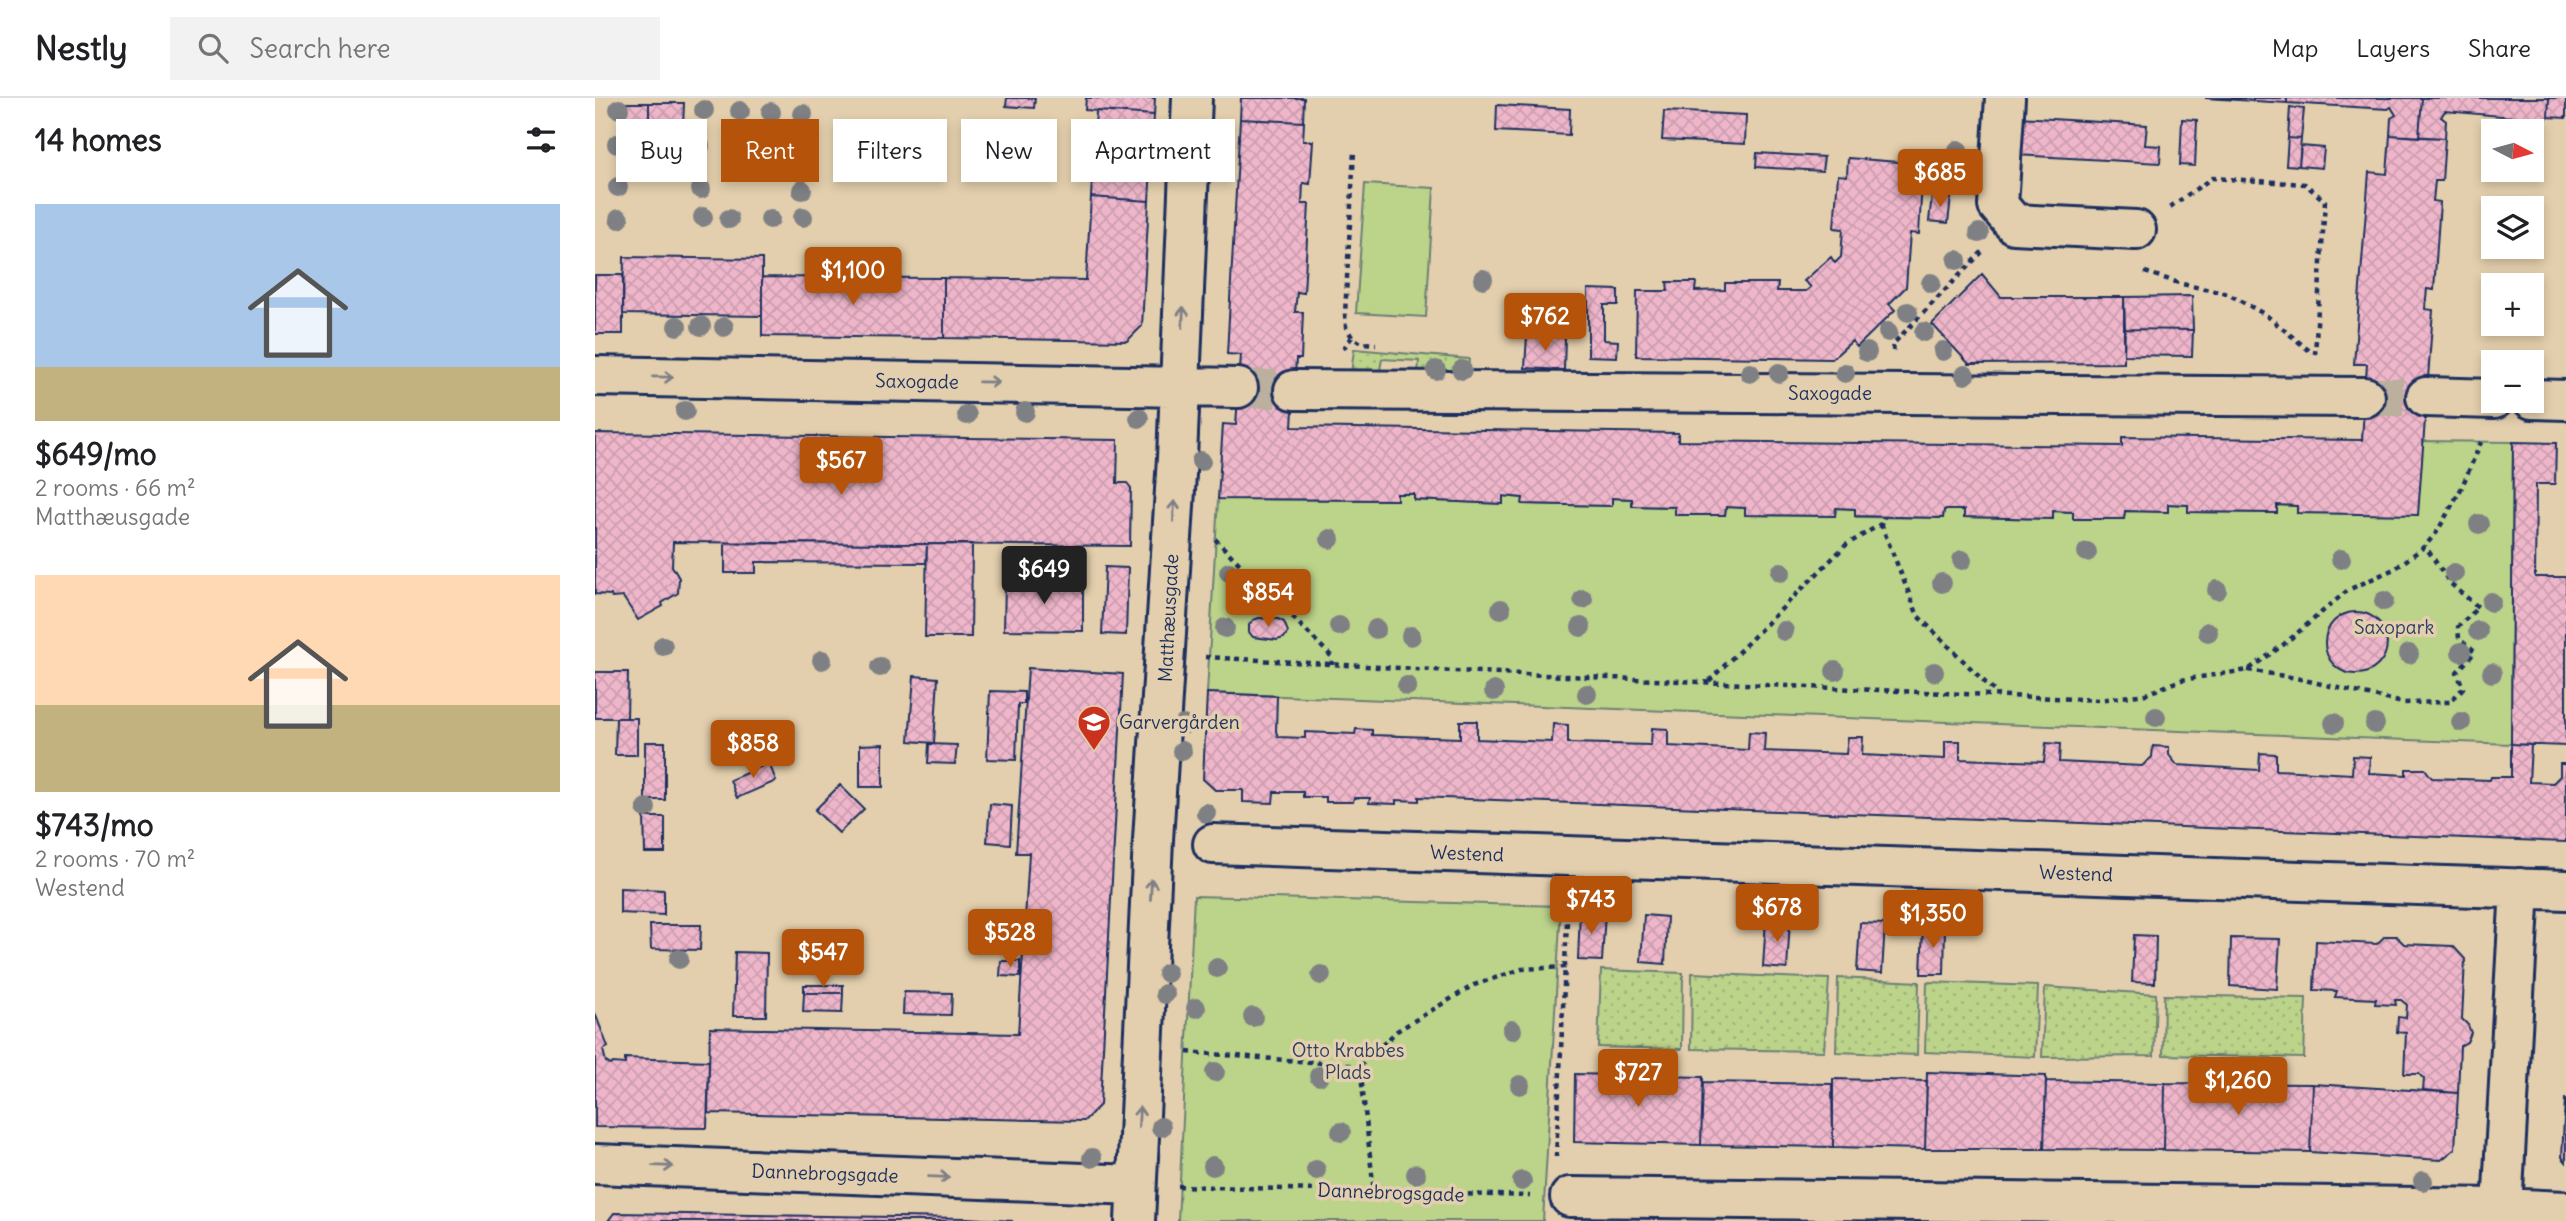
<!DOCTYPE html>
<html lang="en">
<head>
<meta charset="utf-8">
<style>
	:root { --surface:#fff; --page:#f2f2f2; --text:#202124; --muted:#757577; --line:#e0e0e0; --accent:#b45309 }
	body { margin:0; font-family:Delius,sans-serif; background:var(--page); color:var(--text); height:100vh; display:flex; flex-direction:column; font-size:26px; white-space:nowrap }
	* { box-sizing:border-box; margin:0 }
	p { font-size:23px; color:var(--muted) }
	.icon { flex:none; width:38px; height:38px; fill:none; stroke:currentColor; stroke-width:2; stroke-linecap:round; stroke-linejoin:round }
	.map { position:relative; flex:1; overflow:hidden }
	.drawer { display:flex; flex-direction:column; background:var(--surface); width:595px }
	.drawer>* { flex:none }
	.hud { position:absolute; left:21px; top:21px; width:665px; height:63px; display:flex; gap:14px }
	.needle { width:46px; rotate:96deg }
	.fabs { position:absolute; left:1886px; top:21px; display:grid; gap:14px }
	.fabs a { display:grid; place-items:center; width:63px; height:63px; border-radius:0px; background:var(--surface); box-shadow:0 4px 10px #0003; font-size:35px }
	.price { position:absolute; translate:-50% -60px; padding:0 16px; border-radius:7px; background:var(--accent); color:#fff; font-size:23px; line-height:46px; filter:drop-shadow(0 2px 4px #0008) }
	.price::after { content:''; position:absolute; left:50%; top:42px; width:21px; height:16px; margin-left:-10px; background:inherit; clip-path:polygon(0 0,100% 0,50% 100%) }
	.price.current { background:#222; color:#fff }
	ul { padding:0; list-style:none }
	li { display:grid; align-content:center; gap:14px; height:371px; padding:0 35px }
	li span { display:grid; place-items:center; height:217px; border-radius:0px; color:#555 }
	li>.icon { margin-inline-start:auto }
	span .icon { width:126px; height:126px; fill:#fffc; stroke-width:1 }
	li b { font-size:30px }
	h2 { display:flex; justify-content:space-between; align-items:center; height:84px; padding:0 35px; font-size:30px }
	.tag { padding:0 24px; border-radius:0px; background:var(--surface); box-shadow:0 4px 10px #0003; font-size:24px; line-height:63px }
	.tag.current { background:var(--accent); color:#fff }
	header { display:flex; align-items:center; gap:42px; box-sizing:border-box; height:98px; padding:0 35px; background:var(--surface); border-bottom:2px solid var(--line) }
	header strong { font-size:33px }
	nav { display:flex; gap:38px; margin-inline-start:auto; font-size:24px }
	.search { width:490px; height:63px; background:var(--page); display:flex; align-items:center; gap:18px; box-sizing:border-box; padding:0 24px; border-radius:0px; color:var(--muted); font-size:26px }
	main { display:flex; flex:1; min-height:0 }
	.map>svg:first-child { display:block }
	.grass { fill:url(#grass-dots); stroke:#6c8174; stroke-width:2 }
	.park { fill:#bcd38a; stroke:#6c8174; stroke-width:2 }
	.building { fill:url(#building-cross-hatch); stroke:#1b2f5e; stroke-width:2 }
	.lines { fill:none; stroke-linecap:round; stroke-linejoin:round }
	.minor-tunnel { stroke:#bbaf9d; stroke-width:38; stroke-dasharray:38 19; stroke-linecap:butt }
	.minor-casing { stroke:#1b2f5e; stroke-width:44 }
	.path { stroke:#1b2f5e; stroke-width:4.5; stroke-dasharray:5 5; stroke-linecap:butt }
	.minor { stroke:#e3cfad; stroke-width:38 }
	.tree { fill:#7e8084 }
	.oneway { stroke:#7f7f86 }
	.labels { text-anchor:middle; stroke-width:7; stroke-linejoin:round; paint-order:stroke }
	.street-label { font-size:19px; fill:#1b2f5e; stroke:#e3cfad }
	.park-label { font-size:19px; fill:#2b3f62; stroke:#e3cfad }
	.poi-label { font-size:19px; fill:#1b2f5e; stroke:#e3cfad; text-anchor:start }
</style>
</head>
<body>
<header>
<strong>Nestly</strong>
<div class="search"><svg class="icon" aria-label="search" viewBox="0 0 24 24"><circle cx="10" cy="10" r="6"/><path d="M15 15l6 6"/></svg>Search here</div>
<nav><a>Map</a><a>Layers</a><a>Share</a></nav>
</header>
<main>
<section class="drawer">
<h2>14 homes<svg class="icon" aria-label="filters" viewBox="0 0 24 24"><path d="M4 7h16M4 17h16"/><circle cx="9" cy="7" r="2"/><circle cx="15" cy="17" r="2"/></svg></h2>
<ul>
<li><span style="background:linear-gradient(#a9c7e8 75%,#c2b280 0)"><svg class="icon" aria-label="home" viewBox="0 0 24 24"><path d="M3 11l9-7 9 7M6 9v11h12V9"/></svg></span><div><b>$649/mo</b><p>2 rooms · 66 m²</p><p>Matthæusgade</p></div></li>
<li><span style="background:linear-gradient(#ffd9b3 60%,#c2b280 0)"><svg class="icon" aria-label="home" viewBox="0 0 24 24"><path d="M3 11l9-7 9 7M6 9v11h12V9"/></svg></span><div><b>$743/mo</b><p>2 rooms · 70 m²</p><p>Westend</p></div></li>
</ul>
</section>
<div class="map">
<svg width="1971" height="1123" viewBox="0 0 1971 1123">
	<defs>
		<pattern id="grass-dots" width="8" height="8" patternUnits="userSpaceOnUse" patternTransform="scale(1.75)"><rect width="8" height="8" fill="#bcd38a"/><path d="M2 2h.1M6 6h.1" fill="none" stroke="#a1b57a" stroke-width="1.8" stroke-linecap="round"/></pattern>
		<pattern id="building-cross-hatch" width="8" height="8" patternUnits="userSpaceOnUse" patternTransform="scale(1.75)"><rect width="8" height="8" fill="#efb6ca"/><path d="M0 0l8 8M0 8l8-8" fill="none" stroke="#cc9db0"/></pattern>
	</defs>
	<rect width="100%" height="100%" fill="#e3cfad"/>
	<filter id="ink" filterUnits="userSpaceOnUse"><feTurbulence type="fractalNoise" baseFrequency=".0143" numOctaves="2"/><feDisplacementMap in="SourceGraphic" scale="14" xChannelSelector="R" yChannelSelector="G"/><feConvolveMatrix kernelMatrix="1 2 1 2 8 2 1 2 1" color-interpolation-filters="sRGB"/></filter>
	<g filter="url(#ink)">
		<path class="grass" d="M759,251L874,261L873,278L823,276L824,263L787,261L784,277L756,276Z
			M1006,872L1088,875L1087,951L1003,949Z
			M1097,875L1234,881L1229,953L1096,951Z
			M1243,880L1324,884L1322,957L1241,954Z
			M1332,884L1443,888L1440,959L1330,954Z
			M1450,889L1561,896L1559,958L1447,959Z
			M1569,897L1711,900L1709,960L1568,957Z"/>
		<path class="park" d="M770,86L839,90L831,219L761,215Z
			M1828,343L1918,344L1916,646L612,595L623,401L802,402V396H819V402L908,406V398L928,400V406L1016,408L1017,400L1037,401V408L1080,409V417H1130L1131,409L1150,410L1151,417L1239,418L1241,410L1260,411L1261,419L1348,420L1349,412H1369V419L1458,421V413L1478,414L1479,421H1528L1530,413L1573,414V406L1593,407L1594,414L1681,415L1682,407L1702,408V415Z
			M599,798L966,808L948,1123H583Z"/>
		<path class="building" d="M412,0H440L439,10L411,8Z
			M491,0H560L559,17L490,12Z
			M646,0H709L708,24L645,21Z
			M1610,0H1692V5Z
			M1692,0H1827L1824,39L1795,37L1796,20L1801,17L1796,9L1793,11L1692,5Z
			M1827,0H1954L1953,19L1951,22L1850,13L1846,19L1851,23L1850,40L1824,39Z
			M1954,0H1971V20L1953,19Z
			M27,5H54V48H28Z
			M54,5H89L88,30H54Z
			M902,7L975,11L974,37L901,33Z
			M1695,9L1709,11L1706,41L1693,40Z
			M501,13L559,17L554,103L496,99Z
			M1069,13L1151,17L1150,46L1067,42Z
			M1424,19L1552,27L1550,47L1566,48L1565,65L1422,57Z
			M645,21L709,24L708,43H718L715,86L708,85L707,106H714L709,195L702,194L700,214H708L706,261H701L697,329L1083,335V343L1527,348V339L1767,342L1772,266H1759L1774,74L1792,76L1795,37L1850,40L1847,83H1840L1838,103L1845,104L1839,192L1832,191L1830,211L1838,212L1823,417L1702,415V408L1682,407V415L1593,414V407L1573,406V414L1530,413L1529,421H1478V414L1458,413V421L1369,419V412H1349L1348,420L1260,418V411L1241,410L1240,418L1150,417V410L1131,409L1130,417H1080V409L1037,408V401L1017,400V408L927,406L928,400L908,398V406L819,402V396H802V402L623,401L628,326L641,327L646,257L632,256Z
			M1587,21L1602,22L1600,68L1585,67Z
			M1693,40L1706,41L1704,68L1691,67Z
			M1706,48L1729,50L1727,70L1704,68Z
			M1162,55L1229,59L1227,73L1161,69Z
			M1253,60L1328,66L1324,136L1315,135L1311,189L1294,206L1300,212L1262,249L1257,243L1237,261L1041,258L1042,193H1073L1072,184H1101L1100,193L1130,192V185H1183L1182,193H1211L1216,189L1209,183L1236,159L1240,165L1246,159L1248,131L1239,130L1243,77L1252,78Z
			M1337,97L1356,99L1353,125L1334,123Z
			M496,99L554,103L547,228L532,243L349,240V180L491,182Z
			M29,159L167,161V218L28,216Z
			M1387,176L1406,199H1529V265L1374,266L1337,226Z
			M0,177H28V236H0Z
			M167,179L349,180V240L167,238Z
			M993,191L1023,192V207H1009V242L1023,243L1022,259L993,258Z
			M1597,198L1598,232L1530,231L1529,199Z
			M1530,231L1598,232L1597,258L1529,257Z
			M932,237L970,240L969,272L930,270Z
			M0,335L523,342L522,385H532L536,390L535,448L78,444L77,468L84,480L83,495L67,505L68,508L43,522L28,499L17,500L16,497L0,496Z
			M1918,344L1961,345L1960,386H1941L1940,479H1971V648L1916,646Z
			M130,445L332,446L331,465L161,464V475H130Z
			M332,446H377L376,539H330Z
			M510,469L533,470L531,537L507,536Z
			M410,483L488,484V533L409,532Z
			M1730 545a31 31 0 1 1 62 0a31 31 0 1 1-62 0Z
			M664,520L683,521L689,524L693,534L689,540L682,542L658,539L654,534V527L658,522Z
			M433,570L528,576L505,1007L489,1023L113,1015L115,930L423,936L434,755H421Z
			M0,574H33L32,620H0Z
			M319,578L343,580L339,645L314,643Z
			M395,593L429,594V606H423L421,662L392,661Z
			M612,595L682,598L681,633L683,639L710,640V634L760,636L761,631L777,632V637L865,640V623H882V641L957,644L958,626L973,627V645L1056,647L1057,630L1073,631V648L1153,652L1154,634L1170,635L1169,653L1251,656L1253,639H1268L1267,657L1350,661V643H1365V661L1449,664L1451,645L1465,646L1464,664L1547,668L1557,659L1558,648L1574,649V657L1582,667L1664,672L1665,655L1681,656V672L1757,676L1758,658L1775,659L1774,675L1811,677V671H1830L1837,680L1895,682L1896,679H1916V646L1936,647L1934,684L1958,685L1965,678V666H1971V744L824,699V703L801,702V706L774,705L775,700H759L758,704H731V699H708V694H679L678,705L648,704V692H620L608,681Z
			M21,620H42V657H20Z
			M50,644H70V702H50Z
			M288,646V689H265V647Z
			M334,646L362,647L360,666L333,665Z
			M174,665L181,683L142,700L135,682Z
			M245,687L269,711L244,735L220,712Z
			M395,706L417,708L415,746L392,744Z
			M49,719H70V755H50Z
			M25,790L69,792V817L25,815Z
			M985,813L1010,815L1007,863L983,862Z
			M1049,817L1072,819L1070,866L1046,864Z
			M1171,821L1195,822L1192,871L1168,869Z
			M1265,825L1290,826L1287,875L1262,873Z
			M55,827H106L105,852L56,851Z
			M1328,827L1350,828L1349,876H1326Z
			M1539,837L1561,838L1560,885L1537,884Z
			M1790,838H1801L1809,846L1858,848L1870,861L1867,921L1873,927L1876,935L1872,944L1865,948L1863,995L1828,992L1829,981L1824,976H1809L1811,935L1802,934L1803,919L1811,920L1812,907L1806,902H1800L1801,907L1780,906L1781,901L1740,899L1742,893L1719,892L1721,843L1782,846Z
			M1636,840L1685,841L1682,891L1635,888Z
			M140,854L172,855L171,918H138Z
			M406,863H425V879L405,878Z
			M209,887H248V895H209Z
			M309,894L357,895L356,917L308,916Z
			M209,895H248L247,915L208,914Z
			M0,915L13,949L8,952L11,964L16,967L18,965L30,966V960L114,963L112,1030L0,1029Z
			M1332,974L1451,978L1449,1051H1330Z
			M980,976L1108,979L1106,1047L979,1044Z
			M1238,981L1332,983L1330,1051L1238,1049Z
			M1451,983L1570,985L1569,1052L1449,1051Z
			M1108,984L1237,986L1238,1049L1106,1047Z
			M1570,985L1718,986L1715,1054L1569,1052Z
			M1718,986L1863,995L1860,1051L1846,1062L1715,1054Z
			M1970,1001H1971V1064L1967,1059Z
			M19,1115L372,1120L418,1123H13Z"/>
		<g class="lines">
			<path class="minor-tunnel" d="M643,290L699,292
				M1770,299H1831"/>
			<defs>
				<path id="minor" d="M1410,0L1403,107L1419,126L1541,132
					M0,278L643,290
					M699,292L1770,299
					M1831,299L1899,301
					M1937,301L1971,302
					M618,746L1971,792
					M0,1066L540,1087
					M975,1099L1907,1110L1971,1113
					M1907,1110L1925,790
					M540,1123L558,742L582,360L597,0"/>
			</defs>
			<use href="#minor" class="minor-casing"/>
			<path class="path" d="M1575,109L1617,80L1710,86L1730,103L1720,256
				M1550,174L1587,186L1633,196L1671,217L1716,254
				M757,239L751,229L750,216L759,53
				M748,251L757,239L766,245L781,246
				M1298,253L1299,245L1387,154
				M1286,426L1323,518L1402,596
				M620,441L737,559V567
				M610,559L839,572L1504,602L1551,596L1586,582L1653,572L1688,547L1753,492L1801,470L1830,448L1842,434L1866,391L1886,344
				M1653,572L1701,580L1808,605L1855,604L1868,590L1862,574L1880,554L1864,541L1863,529L1883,509L1855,485L1830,448
				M1114,583L1251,447L1286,426L1289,419
				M592,954L765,968L779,1094
				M765,968L802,933L879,887L927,871L971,869
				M961,1059L973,802
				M583,1088L935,1098"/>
			<use href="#minor" class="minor"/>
		</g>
		<g class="tree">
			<circle cx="24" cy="11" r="10"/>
			<circle cx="109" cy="12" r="10"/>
			<circle cx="145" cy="13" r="10"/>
			<circle cx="176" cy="14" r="10"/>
			<circle cx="208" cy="16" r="10"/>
			<circle cx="22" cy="46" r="10"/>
			<circle cx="105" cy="48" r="10"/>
			<circle cx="210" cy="48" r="10"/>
			<circle cx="1363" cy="52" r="10"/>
			<circle cx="23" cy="89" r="10"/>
			<circle cx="106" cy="91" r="10"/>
			<circle cx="207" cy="92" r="10"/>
			<circle cx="108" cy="119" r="10"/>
			<circle cx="208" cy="119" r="10"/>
			<circle cx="24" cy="121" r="10"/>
			<circle cx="134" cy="121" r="10"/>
			<circle cx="175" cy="121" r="10"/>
			<circle cx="1384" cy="135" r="10"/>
			<circle cx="1362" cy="162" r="10"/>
			<circle cx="888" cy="181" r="10"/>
			<circle cx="1336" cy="185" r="10"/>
			<circle cx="1313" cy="214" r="10"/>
			<circle cx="82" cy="228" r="10"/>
			<circle cx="106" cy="228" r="10"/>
			<circle cx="129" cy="229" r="10"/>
			<circle cx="1293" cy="234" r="10"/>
			<circle cx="1329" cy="234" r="10"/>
			<circle cx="1348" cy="253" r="10"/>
			<circle cx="1272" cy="254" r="10"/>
			<circle cx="841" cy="272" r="10"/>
			<circle cx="867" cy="272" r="10"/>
			<circle cx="1155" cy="275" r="10"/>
			<circle cx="1184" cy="275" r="10"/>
			<circle cx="1250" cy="275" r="10"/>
			<circle cx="1370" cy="277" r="10"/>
			<circle cx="90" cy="313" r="10"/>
			<circle cx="430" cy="314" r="10"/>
			<circle cx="372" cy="317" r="10"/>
			<circle cx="544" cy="320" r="10"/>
			<circle cx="606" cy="363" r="10"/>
			<circle cx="1884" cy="426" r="10"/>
			<circle cx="735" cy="441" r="10"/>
			<circle cx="1492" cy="454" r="10"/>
			<circle cx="1746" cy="461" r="10"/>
			<circle cx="1367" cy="462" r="10"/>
			<circle cx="634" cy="474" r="10"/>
			<circle cx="1186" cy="474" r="10"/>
			<circle cx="1859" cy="475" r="10"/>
			<circle cx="1347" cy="485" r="10"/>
			<circle cx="1622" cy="492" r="10"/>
			<circle cx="988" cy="501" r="10"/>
			<circle cx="663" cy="503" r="10"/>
			<circle cx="1789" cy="503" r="10"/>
			<circle cx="1896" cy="504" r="10"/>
			<circle cx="906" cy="511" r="10"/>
			<circle cx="744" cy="528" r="10"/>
			<circle cx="986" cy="529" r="10"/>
			<circle cx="630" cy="530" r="10"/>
			<circle cx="781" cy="531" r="10"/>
			<circle cx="1189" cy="533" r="10"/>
			<circle cx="1883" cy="533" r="10"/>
			<circle cx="1613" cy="534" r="10"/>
			<circle cx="816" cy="538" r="10"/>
			<circle cx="68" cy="548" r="10"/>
			<circle cx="1866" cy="554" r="10"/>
			<circle cx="1814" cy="556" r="10"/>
			<circle cx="227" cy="562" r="10"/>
			<circle cx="285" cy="569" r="10"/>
			<circle cx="1240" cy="573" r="10"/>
			<circle cx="1339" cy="574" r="10"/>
			<circle cx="1897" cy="575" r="10"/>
			<circle cx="812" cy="588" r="10"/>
			<circle cx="899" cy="593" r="10"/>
			<circle cx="992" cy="596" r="10"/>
			<circle cx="1561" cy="619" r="10"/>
			<circle cx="1866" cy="624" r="10"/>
			<circle cx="1739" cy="625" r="10"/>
			<circle cx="1780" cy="626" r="10"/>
			<circle cx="588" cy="627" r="10"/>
			<circle cx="587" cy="653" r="10"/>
			<circle cx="51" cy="710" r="10"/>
			<circle cx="611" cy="715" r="10"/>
			<circle cx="84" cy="861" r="10"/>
			<circle cx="622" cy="870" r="10"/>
			<circle cx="572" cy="875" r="10"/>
			<circle cx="726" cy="877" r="10"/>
			<circle cx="570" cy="896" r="10"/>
			<circle cx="601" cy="910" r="10"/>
			<circle cx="658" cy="919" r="10"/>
			<circle cx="917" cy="932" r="10"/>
			<circle cx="620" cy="974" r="10"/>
			<circle cx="724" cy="978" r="10"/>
			<circle cx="925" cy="987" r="10"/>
			<circle cx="566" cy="1029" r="10"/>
			<circle cx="746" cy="1034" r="10"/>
			<circle cx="497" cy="1060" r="10"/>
			<circle cx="618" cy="1068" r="10"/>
			<circle cx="721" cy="1072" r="10"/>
			<circle cx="821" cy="1076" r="10"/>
			<circle cx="927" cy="1083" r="10"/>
			<circle cx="1828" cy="1083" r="10"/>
		</g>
		<defs><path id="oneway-shaft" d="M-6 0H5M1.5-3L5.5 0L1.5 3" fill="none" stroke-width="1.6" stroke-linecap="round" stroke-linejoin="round" transform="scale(1.75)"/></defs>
		<g class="oneway">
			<use href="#oneway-shaft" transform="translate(588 219) rotate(-88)"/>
			<use href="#oneway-shaft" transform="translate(68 279) rotate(1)"/>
			<use href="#oneway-shaft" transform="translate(394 284) rotate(1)"/>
			<use href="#oneway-shaft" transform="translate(579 413) rotate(-87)"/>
			<use href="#oneway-shaft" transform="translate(556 791) rotate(-87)"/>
			<use href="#oneway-shaft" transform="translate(544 1019) rotate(-87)"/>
			<use href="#oneway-shaft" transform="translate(68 1068) rotate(2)"/>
			<use href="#oneway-shaft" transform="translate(344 1079) rotate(2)"/>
		</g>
	</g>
	<defs>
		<symbol id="school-pin" viewBox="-11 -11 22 30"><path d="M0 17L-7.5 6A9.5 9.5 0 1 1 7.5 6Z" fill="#c8321e" stroke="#e3cfad"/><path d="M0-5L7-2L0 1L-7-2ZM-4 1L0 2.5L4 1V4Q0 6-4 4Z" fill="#fff"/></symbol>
	</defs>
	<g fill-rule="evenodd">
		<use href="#school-pin" x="480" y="605" width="38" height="52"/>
	</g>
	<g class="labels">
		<g class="street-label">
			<text transform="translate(322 283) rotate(1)" y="7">Saxogade</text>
			<text x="1235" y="302">Saxogade</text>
			<text transform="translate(573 520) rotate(-87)" y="7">Matthæusgade</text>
			<text transform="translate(872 755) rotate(2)" y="7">Westend</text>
			<text transform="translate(1481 775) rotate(2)" y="7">Westend</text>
			<text transform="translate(230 1075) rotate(2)" y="7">Dannebrogsgade</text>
			<text transform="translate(796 1094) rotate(2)" y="7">Dannebrogsgade</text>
		</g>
		<g class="park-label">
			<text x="1799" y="536">Saxopark</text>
			<text x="753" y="959">Otto Krabbes<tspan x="753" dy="22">Plads</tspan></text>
		</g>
		<g class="poi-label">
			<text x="524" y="631">Garvergården</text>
		</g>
	</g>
</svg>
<div class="fabs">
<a><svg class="needle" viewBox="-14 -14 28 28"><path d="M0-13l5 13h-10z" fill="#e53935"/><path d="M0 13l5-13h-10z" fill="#757577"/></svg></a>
<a><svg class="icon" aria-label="layers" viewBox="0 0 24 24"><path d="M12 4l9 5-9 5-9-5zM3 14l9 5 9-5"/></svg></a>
<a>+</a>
<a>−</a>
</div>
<b class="price" style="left:1345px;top:111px">$685</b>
<b class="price" style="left:258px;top:209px">$1,100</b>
<b class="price" style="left:950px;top:255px">$762</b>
<b class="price" style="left:246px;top:399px">$567</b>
<b class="price current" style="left:449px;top:508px">$649</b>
<b class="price" style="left:673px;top:531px">$854</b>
<b class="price" style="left:158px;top:682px">$858</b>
<b class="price" style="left:996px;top:838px">$743</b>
<b class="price" style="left:1182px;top:846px">$678</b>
<b class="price" style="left:1338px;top:852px">$1,350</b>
<b class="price" style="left:415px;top:871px">$528</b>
<b class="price" style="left:228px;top:891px">$547</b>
<b class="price" style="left:1043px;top:1011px">$727</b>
<b class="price" style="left:1643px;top:1019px">$1,260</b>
<div class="hud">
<a class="tag">Buy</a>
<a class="tag current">Rent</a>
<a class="tag">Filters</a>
<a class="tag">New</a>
<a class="tag">Apartment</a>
</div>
</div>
</main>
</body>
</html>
